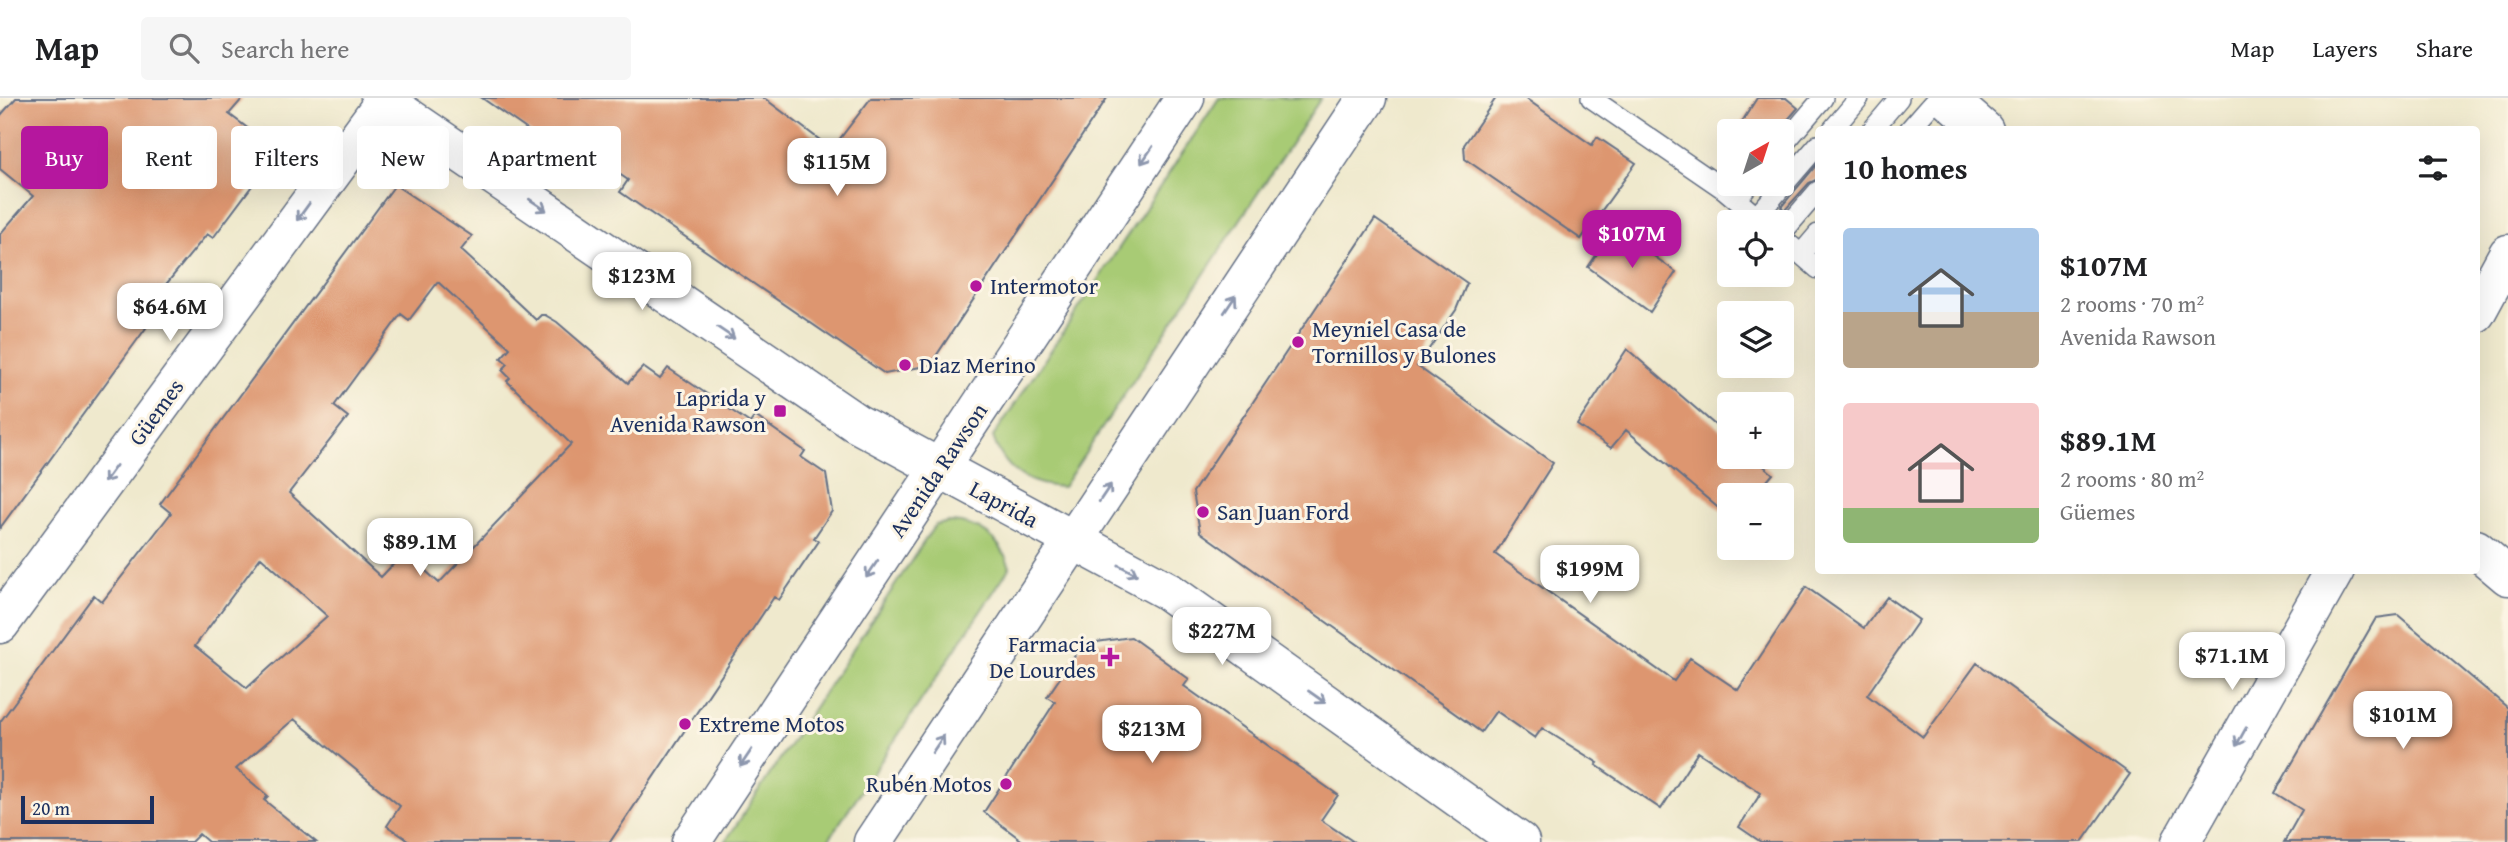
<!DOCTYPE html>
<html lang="en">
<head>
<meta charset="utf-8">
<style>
	:root { --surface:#fff; --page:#f6f6f6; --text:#202124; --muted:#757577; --line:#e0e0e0; --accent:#b5179e }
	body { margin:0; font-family:"Gentium Book Plus",serif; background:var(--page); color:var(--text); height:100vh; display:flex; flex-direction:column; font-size:26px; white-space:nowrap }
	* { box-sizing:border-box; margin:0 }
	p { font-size:23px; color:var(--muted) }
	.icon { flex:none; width:38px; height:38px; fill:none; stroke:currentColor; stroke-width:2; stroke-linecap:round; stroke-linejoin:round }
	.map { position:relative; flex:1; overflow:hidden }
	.side { position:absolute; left:1815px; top:28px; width:665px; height:448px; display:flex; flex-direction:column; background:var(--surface); border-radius:7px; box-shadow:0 7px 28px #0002 }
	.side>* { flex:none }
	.hud { position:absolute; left:21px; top:28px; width:665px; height:63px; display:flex; gap:14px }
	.needle { width:46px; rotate:39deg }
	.tools { position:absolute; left:1717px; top:21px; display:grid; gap:14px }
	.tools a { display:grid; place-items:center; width:77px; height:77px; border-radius:7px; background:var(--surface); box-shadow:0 7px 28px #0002; font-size:35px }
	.scale { position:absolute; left:21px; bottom:18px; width:133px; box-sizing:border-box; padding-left:7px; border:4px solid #1b2f5e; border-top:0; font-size:19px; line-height:24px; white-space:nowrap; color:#1b2f5e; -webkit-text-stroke:5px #fcf5e5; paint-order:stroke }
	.price { position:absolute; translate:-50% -60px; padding:0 16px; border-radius:14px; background:#fff; color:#222; font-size:23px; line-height:46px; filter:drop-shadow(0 2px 4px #0008) }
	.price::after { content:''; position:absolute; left:50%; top:42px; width:21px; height:16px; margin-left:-10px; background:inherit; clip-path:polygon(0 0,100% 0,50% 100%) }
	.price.active { background:var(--accent); color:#fff }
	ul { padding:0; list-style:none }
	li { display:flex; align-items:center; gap:21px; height:175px; padding:0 28px }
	li span { display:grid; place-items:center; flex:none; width:196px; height:140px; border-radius:7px; color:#555 }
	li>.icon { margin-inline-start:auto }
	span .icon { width:84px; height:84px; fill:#fffc; stroke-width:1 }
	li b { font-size:30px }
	h2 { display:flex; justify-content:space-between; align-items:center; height:84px; padding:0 28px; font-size:30px }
	.pill { padding:0 24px; border-radius:7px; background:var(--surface); box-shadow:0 7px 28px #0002; font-size:24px; line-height:63px }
	.pill.active { background:var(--accent); color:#fff }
	header { display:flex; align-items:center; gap:42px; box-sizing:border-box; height:98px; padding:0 35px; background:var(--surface); border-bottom:2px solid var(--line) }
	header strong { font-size:33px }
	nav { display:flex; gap:38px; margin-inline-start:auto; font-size:24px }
	.search { width:490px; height:63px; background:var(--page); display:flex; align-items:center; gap:18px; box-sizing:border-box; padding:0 24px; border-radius:7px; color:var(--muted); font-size:26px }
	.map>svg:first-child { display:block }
	.green { fill:#a8cb74; stroke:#627d69; stroke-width:2 }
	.building { fill:#dd9670; fill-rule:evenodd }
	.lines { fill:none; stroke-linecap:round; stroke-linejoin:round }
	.lane-casing { stroke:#657085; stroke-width:22 }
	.street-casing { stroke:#657085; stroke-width:41 }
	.primary-casing { stroke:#657085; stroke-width:41 }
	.lane { stroke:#fff; stroke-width:19 }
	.street { stroke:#fff; stroke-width:38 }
	.primary { stroke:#fff; stroke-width:38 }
	.oneway { stroke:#8d97ae }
	.poi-dot { fill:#b5179e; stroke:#fcf5e5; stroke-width:2.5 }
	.labels { text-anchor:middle; stroke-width:6; stroke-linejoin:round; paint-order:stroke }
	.poi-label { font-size:23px; fill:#1b2f5e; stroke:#fcf5e5; text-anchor:start }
	.street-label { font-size:23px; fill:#1b2f5e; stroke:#fcf5e5 }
</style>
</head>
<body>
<header>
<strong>Map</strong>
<div class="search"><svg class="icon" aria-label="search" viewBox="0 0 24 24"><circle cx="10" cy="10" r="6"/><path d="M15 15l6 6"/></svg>Search here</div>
<nav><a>Map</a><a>Layers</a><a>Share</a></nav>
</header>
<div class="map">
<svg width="2508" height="744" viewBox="0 0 2508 744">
	<rect width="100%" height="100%" fill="#fcf5e5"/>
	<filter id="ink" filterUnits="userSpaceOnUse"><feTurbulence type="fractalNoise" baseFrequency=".0143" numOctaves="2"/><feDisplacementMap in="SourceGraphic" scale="14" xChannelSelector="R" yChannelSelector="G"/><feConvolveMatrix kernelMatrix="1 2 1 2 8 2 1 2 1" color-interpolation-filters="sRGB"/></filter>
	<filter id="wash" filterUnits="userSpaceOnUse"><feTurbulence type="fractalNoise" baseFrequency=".00686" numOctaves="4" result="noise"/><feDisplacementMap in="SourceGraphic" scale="28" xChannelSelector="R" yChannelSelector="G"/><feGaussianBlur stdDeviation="1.57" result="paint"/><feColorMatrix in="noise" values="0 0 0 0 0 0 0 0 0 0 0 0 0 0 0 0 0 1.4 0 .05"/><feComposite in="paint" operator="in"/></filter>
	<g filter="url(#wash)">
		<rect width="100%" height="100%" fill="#efe9cd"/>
		<path class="green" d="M1219,0H1321L1063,389C1029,388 1004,373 993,339Z
			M950,424C980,425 1000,440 1010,469L827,744H725L935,427Z"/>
		<g id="blocks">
			<path class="building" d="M16,0H243L229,16L278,53L213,140L207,136L137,222L146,230L0,430V136L33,98L0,71V18Z
				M482,0H764L832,51L871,0H1107L930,267L885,276L620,94L628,82L560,36L552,49Z
				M1496,0H1525L1592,47L1597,39L1636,65L1581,141L1465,61L1464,47Z
				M1757,0H1786L1798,10L1778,33H1736Z
				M1818,65V81L1809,85L1785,112L1781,109Z
				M395,87L472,138L461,152L536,222L541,217H545L557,224L628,285L643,269L660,281L668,270L750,325L755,318L805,353L801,359L826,376L832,413L814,440L819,443L779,502L774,499L610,744H411L387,728L400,708L294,621L236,671L268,698L264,702L316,744H208L199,736L191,744H0V624L94,497L102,504L171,415L160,406ZM438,184L510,250L501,260L508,266L502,272L510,280L507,283L571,346L439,485L405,454L381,479L289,395L348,319L334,308L401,216L409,222ZM261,459L327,518L247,590L195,548Z
				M1375,121L1467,185L1456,212L1417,268L1553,365L1495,456L1674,583L1690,560L1738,592L1806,489L1864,530L1887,499L1919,522L1867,597L1923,639L1977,565L2130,676L2082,744H1761L1739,729L1761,695L1698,654L1661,711L1596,667L1598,665L1542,630L1535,640L1496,613L1481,634L1200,434L1193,394Z
				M1615,130L1676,174L1650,214L1588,169Z
				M1627,251L1729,339V359H1753L1773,376L1755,397H1729V419L1626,332L1611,350L1577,327Z
				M2398,517L2508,610V744H2284L2302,712L2275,695L2376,520Z
				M1131,539L1189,581L1184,588L1338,697L1321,722L1354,744H1024L984,714L1055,604L1047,599L1083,546Z"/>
		</g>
	</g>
	<g filter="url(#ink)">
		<use href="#blocks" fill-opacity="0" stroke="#657085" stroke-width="2"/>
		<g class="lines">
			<defs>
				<path id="lane" d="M1591,0L1725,92L1763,124
					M1832,32L1859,0
					M1872,32L1899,0
					M1909,32L1937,0
					M1782,48L1823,0
					M1736,101L1749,86
					M1756,119L1818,47
					M1782,135L1818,93
					M1782,140L1818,171
					M1801,156L1818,136"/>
				<path id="street" d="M380,0L856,325L1166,492L1520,744
					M2476,215L2508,156
					M0,526L387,0
					M2181,744L2335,472"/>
				<path id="primary" d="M1947,0L1984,32
					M2476,451L2508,478
					M691,744L1185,0
					M873,744L1367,0"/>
			</defs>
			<use href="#lane" class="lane-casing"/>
			<use href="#street" class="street-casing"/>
			<use href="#primary" class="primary-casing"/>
			<use href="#lane" class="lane"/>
			<use href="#street" class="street"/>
			<use href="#primary" class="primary"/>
		</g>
		<defs><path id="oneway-shaft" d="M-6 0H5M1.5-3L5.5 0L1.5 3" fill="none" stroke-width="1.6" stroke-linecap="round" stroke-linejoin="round" transform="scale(1.75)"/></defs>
		<g class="oneway">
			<use href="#oneway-shaft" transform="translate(1147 57) rotate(124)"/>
			<use href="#oneway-shaft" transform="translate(538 107) rotate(34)"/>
			<use href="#oneway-shaft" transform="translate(303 114) rotate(126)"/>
			<use href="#oneway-shaft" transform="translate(1230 206) rotate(-56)"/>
			<use href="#oneway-shaft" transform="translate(726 235) rotate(34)"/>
			<use href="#oneway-shaft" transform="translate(110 376) rotate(126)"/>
			<use href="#oneway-shaft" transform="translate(1105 395) rotate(-56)"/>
			<use href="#oneway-shaft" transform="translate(872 471) rotate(124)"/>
			<use href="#oneway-shaft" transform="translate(1128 472) rotate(28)"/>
			<use href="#oneway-shaft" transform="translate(1317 599) rotate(35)"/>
			<use href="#oneway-shaft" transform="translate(2241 639) rotate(119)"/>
			<use href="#oneway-shaft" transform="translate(938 646) rotate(-56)"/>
			<use href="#oneway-shaft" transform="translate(746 660) rotate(124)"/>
		</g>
	</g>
	<g class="poi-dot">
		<circle cx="976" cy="188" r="7"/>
		<circle cx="1298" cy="244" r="7"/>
		<circle cx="905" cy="267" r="7"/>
		<rect x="773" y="306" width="14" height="14" rx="3.5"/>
		<circle cx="1203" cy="414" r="7"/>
		<path d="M1106.5 548.5h7v7h7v7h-7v7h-7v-7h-7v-7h7z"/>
		<circle cx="685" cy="626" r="7"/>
		<circle cx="1006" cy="686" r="7"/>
	</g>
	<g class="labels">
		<g class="poi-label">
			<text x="990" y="196">Intermotor</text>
			<text x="1312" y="239">Meyniel Casa de<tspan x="1312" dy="26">Tornillos y Bulones</tspan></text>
			<text x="919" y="275">Diaz Merino</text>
			<text x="766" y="308" text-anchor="end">Laprida y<tspan x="766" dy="26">Avenida Rawson</tspan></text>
			<text x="1217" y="422">San Juan Ford</text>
			<text x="1096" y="554" text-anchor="end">Farmacia<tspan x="1096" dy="26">De Lourdes</tspan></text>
			<text x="699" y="634">Extreme Motos</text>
			<text x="992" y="694" text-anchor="end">Rubén Motos</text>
		</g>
		<g class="street-label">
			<text transform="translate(156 314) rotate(-54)" y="8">Güemes</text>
			<text transform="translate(938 372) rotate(-56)" y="8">Avenida Rawson</text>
			<text transform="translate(1004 406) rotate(28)" y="8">Laprida</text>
		</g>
	</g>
</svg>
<div class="tools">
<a><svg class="needle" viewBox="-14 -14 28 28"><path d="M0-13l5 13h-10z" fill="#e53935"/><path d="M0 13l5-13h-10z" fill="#757577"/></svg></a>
<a><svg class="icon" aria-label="locate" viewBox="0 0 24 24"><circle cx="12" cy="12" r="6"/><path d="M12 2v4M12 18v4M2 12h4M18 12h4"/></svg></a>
<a><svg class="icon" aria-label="layers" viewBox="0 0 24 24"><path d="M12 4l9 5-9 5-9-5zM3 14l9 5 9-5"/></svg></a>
<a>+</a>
<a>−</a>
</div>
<div class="scale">20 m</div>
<b class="price" style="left:837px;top:100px">$115M</b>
<b class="price active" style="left:1632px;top:172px">$107M</b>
<b class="price" style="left:642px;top:214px">$123M</b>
<b class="price" style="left:170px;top:245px">$64.6M</b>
<b class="price" style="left:420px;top:480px">$89.1M</b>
<b class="price" style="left:1590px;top:507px">$199M</b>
<b class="price" style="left:1222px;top:569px">$227M</b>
<b class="price" style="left:2232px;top:594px">$71.1M</b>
<b class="price" style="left:2403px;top:653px">$101M</b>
<b class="price" style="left:1152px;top:667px">$213M</b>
<div class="hud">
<a class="pill active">Buy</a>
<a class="pill">Rent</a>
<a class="pill">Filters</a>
<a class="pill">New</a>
<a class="pill">Apartment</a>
</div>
<section class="side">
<h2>10 homes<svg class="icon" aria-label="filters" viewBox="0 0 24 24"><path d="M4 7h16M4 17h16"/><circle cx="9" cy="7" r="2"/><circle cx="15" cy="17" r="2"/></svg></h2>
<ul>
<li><span style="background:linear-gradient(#a9c7e8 60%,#b9a48a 0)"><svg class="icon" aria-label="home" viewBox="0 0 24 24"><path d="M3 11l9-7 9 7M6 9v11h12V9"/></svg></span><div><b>$107M</b><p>2 rooms · 70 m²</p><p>Avenida Rawson</p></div></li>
<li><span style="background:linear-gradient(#f6c9c9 75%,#8fb573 0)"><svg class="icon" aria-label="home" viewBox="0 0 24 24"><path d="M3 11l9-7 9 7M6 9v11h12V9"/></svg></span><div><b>$89.1M</b><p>2 rooms · 80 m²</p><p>Güemes</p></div></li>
</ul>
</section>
</div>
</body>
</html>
